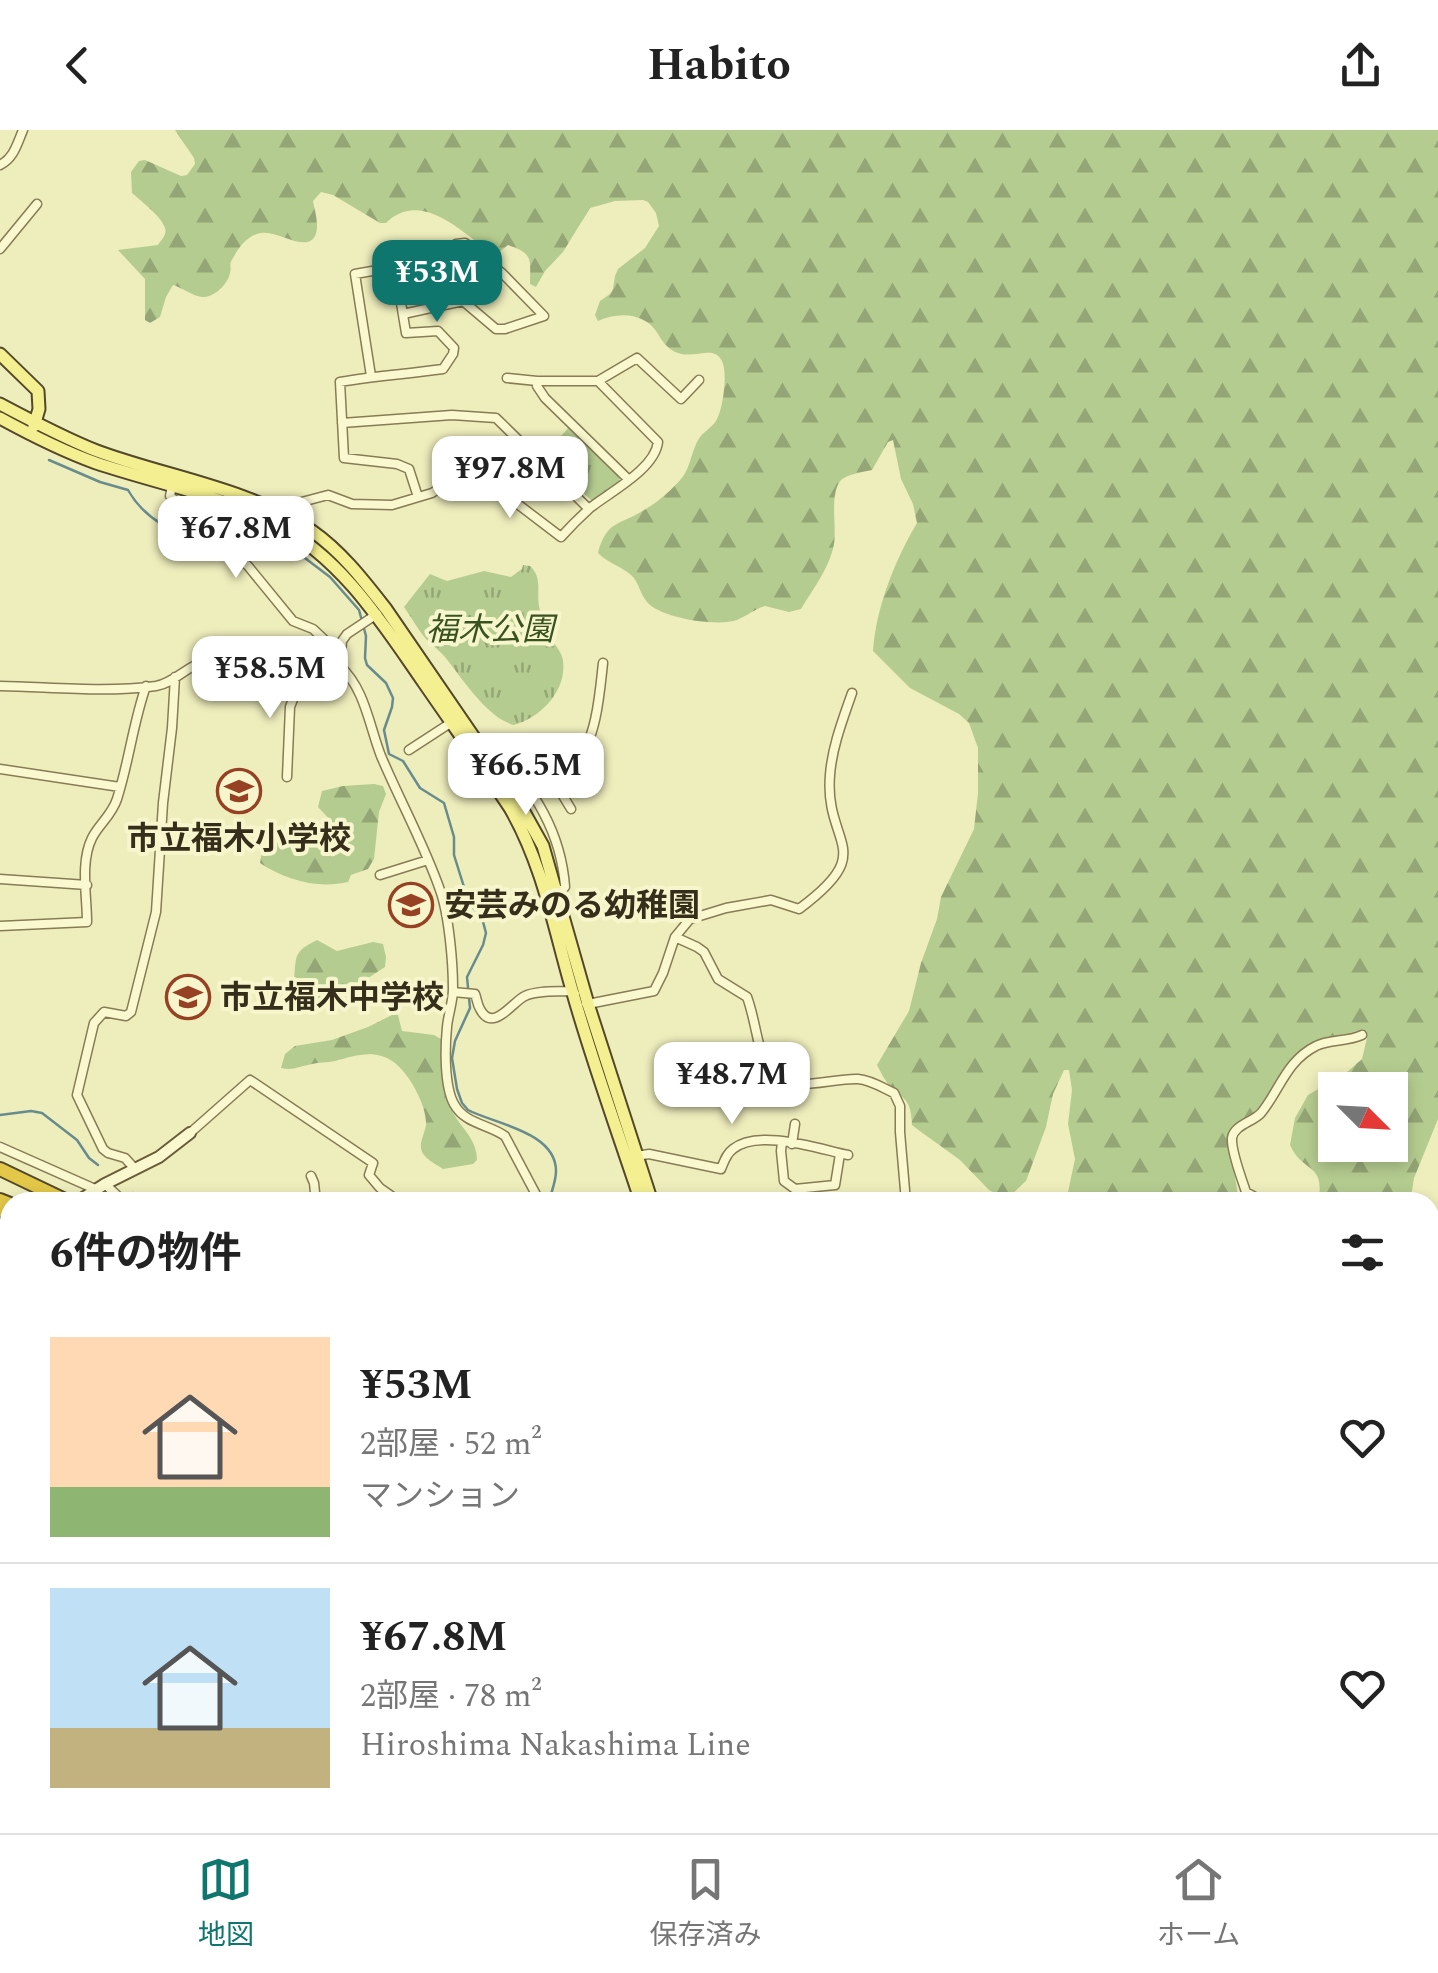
<!DOCTYPE html>
<html lang="ja">
<head>
<meta charset="utf-8">
<style>
	:root { --surface:#fff; --page:#f2f2f2; --text:#222; --muted:#767676; --line:#e0e0e0; --accent:#0f766e }
	body { margin:0; font-family:Spectral,"Noto Sans JP",serif; background:var(--page); color:var(--text); height:100vh; display:flex; flex-direction:column; font-size:38px; white-space:nowrap }
	* { box-sizing:border-box; margin:0 }
	p { font-size:32px; color:var(--muted) }
	.icon { flex:none; width:55px; height:55px; fill:none; stroke:currentColor; stroke-width:2; stroke-linecap:round; stroke-linejoin:round }
	.map { position:relative; flex:1; overflow:hidden }
	.side { position:absolute; left:0px; top:1062px; width:1440px; height:642px; display:flex; flex-direction:column; background:var(--surface); border-radius:30px 30px 0 0; box-shadow:0 5px 15px #0003 }
	.side>* { flex:none }
	.needle { width:65px; rotate:114deg }
	.buttons { position:absolute; left:1318px; top:942px; display:grid; gap:20px }
	.buttons a { display:grid; place-items:center; width:90px; height:90px; border-radius:0px; background:var(--surface); box-shadow:0 5px 15px #0003; font-size:50px }
	.price { position:absolute; translate:-50% -85px; padding:0 22px; border-radius:20px; background:#fff; color:#222; font-size:32px; line-height:65px; filter:drop-shadow(0 2px 5px #0008) }
	.price::after { content:''; position:absolute; left:50%; top:60px; width:30px; height:22px; margin-left:-15px; background:inherit; clip-path:polygon(0 0,100% 0,50% 100%) }
	.price.current { background:var(--accent); color:#fff }
	ul { padding:0; list-style:none }
	li { display:flex; align-items:center; gap:30px; height:250px; padding:0 50px }
	li+li { border-top:2px solid var(--line) }
	li span { display:grid; place-items:center; flex:none; width:280px; height:200px; border-radius:0px; color:#555 }
	li>.icon { margin-inline-start:auto }
	span .icon { width:120px; height:120px; fill:#fffc; stroke-width:1 }
	li b { font-size:42px }
	h2 { display:flex; justify-content:space-between; align-items:center; height:120px; padding:0 50px; font-size:42px }
	header { display:flex; justify-content:space-between; align-items:center; height:130px; padding:0 50px; background:var(--surface); font-size:45px; font-weight:700 }
	.tabs { display:flex; justify-content:space-around; align-items:center; height:140px; border-top:2px solid var(--line); background:var(--surface); font-size:28px; color:var(--muted) }
	.tabs a { display:grid; justify-items:center; gap:5px }
	.tabs .current { color:var(--accent) }
	.map>svg:first-child { display:block }
	.forest { fill:url(#forest-firs); fill-rule:evenodd }
	.park { fill:url(#park-tufts) }
	.lines { fill:none; stroke-linecap:round; stroke-linejoin:round }
	.stream { stroke:#688c8d; stroke-width:2.5 }
	.river { stroke:#a0bfbe; stroke-width:15 }
	.highway-tunnel { stroke:#c9c79c; stroke-width:12; stroke-dasharray:12 6; stroke-linecap:butt }
	.street-casing { stroke:#867c55; stroke-width:11 }
	.secondary-casing { stroke:#675d39; stroke-width:14 }
	.primary-casing { stroke:#53482a; stroke-width:15 }
	.highway-casing { stroke:#53482a; stroke-width:16 }
	.street { stroke:#f9f8cf; stroke-width:8 }
	.secondary { stroke:#f9f8cf; stroke-width:10 }
	.primary { stroke:#f4f091; stroke-width:11 }
	.highway { stroke:#e2c748; stroke-width:12 }
	.labels { text-anchor:middle; stroke-width:8; stroke-linejoin:round; paint-order:stroke }
	.park-label { font-size:32px; font-style:italic; fill:#385220; stroke:#f6f5cb }
	.poi-label { font-size:32px; font-weight:bold; fill:#352e1a; stroke:#f6f5cb; text-anchor:start }
</style>
</head>
<body>
<header><svg class="icon" aria-label="back" viewBox="0 0 24 24"><path d="M15 5l-7 7 7 7"/></svg>Habito<svg class="icon" aria-label="share" viewBox="0 0 24 24"><path d="M12 15V3M7 8l5-5 5 5M5 13v7h14v-7"/></svg></header>
<div class="map">
<svg width="1438" height="1703" viewBox="0 0 1438 1703">
	<defs>
		<pattern id="forest-firs" width="22" height="20" patternUnits="userSpaceOnUse" patternTransform="scale(2.5)"><rect width="22" height="20" fill="#b5cc90"/><path d="M5 1l3.5 6h-7zM16 11l3.5 6h-7z" fill="#94a675"/></pattern>
		<pattern id="park-tufts" width="24" height="20" patternUnits="userSpaceOnUse" patternTransform="scale(2.5)"><rect width="24" height="20" fill="#b5cc90"/><path d="M3 7l-1-3M5 7V3M7 7l1-3M15 17l-1-3M17 17v-4M19 17l1-3" fill="none" stroke="#94a675"/></pattern>
	</defs>
	<rect width="100%" height="100%" fill="#eeedbc"/>
	<path class="forest" d="M175,0H1438V989L1414,1048L1412,1061L1406,1072H1318C1326,1032 1303,1044 1290,1015L1295,988L1308,965L1346,943L1362,929L1367,908L1362,900C1335,906 1303,914 1285,937C1274,951 1268,970 1254,982C1243,993 1233,992 1229,1009L1239,1072H1063L1068,1062L1075,1029L1068,994L1072,960L1069,940H1064L1053,964L1046,997L1026,1051L1012,1064L1000,1066L989,1060L960,1030L917,999L912,995C911,963 900,971 886,951C882,946 880,940 877,935L909,881L921,833L937,789L941,767L974,699L978,663V618L969,593L959,584L910,558L873,521C876,477 895,430 917,393L913,374L901,349L893,310L888,312L872,340C863,342 848,344 841,350C829,364 837,397 834,414C830,437 813,459 801,479L789,482L765,476C755,479 747,486 737,490C717,497 660,488 647,472C640,464 639,452 631,445C621,436 608,433 598,423C600,414 605,402 612,397C620,391 631,388 639,383C654,375 670,362 681,349C691,338 691,320 700,307C705,301 712,297 716,291C723,280 728,243 722,231C710,208 681,245 658,204C646,183 619,181 598,191L595,185L600,171L610,164L613,159L615,146L618,139L645,118L659,96L656,83L648,72L643,70L615,71L590,78L563,122L545,141L536,157L530,154C530,129 534,124 508,115L498,123H492C461,102 421,59 386,93H380L333,65L321,62L313,71C315,82 321,100 313,109C302,120 276,100 261,103C248,105 239,117 233,128C228,136 232,135 230,143C228,154 214,168 202,167C193,166 182,158 173,155L166,167L160,187L150,193L145,190V149L118,120L158,115C162,109 167,105 165,98C162,87 141,71 132,63L131,42L139,31L145,30L181,46L187,45L195,34L194,28ZM1335,960H1390V1015H1335Z
		M374,654L383,656L386,664L379,682L374,729L368,739L351,745L348,752C318,759 285,750 260,733L263,715C285,705 309,716 332,713L336,704L331,691L318,677L322,661L343,656Z
		M317,810L337,821L373,812L383,814L386,827L385,837L330,873L297,881L291,878C294,866 294,832 297,826C301,817 310,814 317,810Z
		M394,884L398,885L402,901L434,905L441,909C441,932 441,959 452,981C461,998 477,1009 477,1030L473,1034L443,1039C436,1034 422,1028 421,1018C420,1011 425,1002 426,995C427,976 410,945 395,933C375,918 355,926 335,931C327,933 319,932 312,934C300,936 293,941 281,938L285,924L295,916L332,910L368,897Z
		M1251,1695H1417L1419,1703H1249Z"/>
	<path class="park" d="M569,297L620,346L619,352L592,371L544,326Z
		M523,435L530,436C544,449 535,464 540,480C543,490 547,501 552,510C556,517 562,522 563,531C567,561 540,588 514,595C487,588 462,548 445,527C440,521 433,516 427,510C418,500 412,488 404,477L430,444L447,451L484,441L511,447L522,439Z"/>
	<g class="lines">
		<path class="stream" d="M49,330L100,352L128,360C142,385 178,412 207,404
			M215,403L250,396L267,403L293,419L330,447L359,480L366,506L365,528L367,535L386,553L393,568L392,577L384,600L389,624L403,631L420,658L444,673L454,707V725L469,773L482,788L486,803L483,815L467,847L470,878L455,911L452,928L457,959L462,973L468,980C495,994 556,1002 556,1041C556,1052 551,1062 549,1072
			M0,985L31,981L42,983L77,1010L89,1028L98,1035
			M133,1063L146,1072
			M201,1072L216,1069L226,1072
			M0,1286L10,1282"/>
		<path class="river" d="M914,1703L918,1695"/>
		<path class="highway-tunnel" d="M1430,1295L1438,1292
			M1430,1339L1438,1336"/>
		<defs>
			<path id="street" d="M0,35C14,28 17,14 23,0
				M465,113L502,143L544,186L505,199H496L463,171L438,137L440,129L456,114Z
				M0,119L37,74
				M403,184L463,171
				M371,246L355,144L395,137L406,203L438,201L454,218L453,224L443,239C408,244 374,246 340,252L344,328L397,334L409,339L418,367
				M507,248L537,251
				M598,251H537V256L545,268L629,350
				M342,293L452,285L496,288L589,379
				M172,356L170,366L248,436L293,491L313,499L330,515L341,519
				M279,386L294,374L328,365L352,374L392,375L432,363L455,348L466,346L494,356L561,407C570,397 580,387 590,378C610,362 655,339 658,312L598,251L637,228L681,269L699,250
				M340,536C365,559 369,595 381,626C400,671 424,714 440,760C449,785 453,833 453,859C453,872 448,885 447,897C445,917 444,956 454,974C465,994 488,994 505,1006L540,1072
				M340,536L342,511L347,504L377,484
				M0,556C52,557 105,563 156,556C174,553 187,536 205,531L324,542L340,536
				M409,620L452,592
				M501,620C534,664 561,700 565,757L553,766
				M488,628L507,616L526,618L543,640L551,646L571,679
				M0,639L120,657
				M551,646C559,640 571,636 578,628C597,608 600,559 603,533
				M287,647L290,577L300,551L301,539
				M380,745L428,730
				M0,749L87,755
				M0,796L87,792C87,766 80,732 92,708C99,694 112,685 117,669C129,632 133,593 146,556
				M675,807L697,817L704,822L718,849L747,867C756,891 757,920 769,943C781,966 836,947 858,949C871,950 883,958 894,963L900,976V1002L906,1072
				M453,862L475,864C477,869 477,874 480,879C493,904 513,871 525,866C538,860 557,862 572,861L575,864
				M586,873L588,874L654,861L663,843L675,807L690,789L726,778L771,770L799,779C880,719 824,716 830,645C832,617 843,589 852,563
				M190,1003L250,950L373,1033L369,1045L380,1058L400,1072
				M782,1012L781,1021L784,1051L795,1059L835,1055L840,1024
				M792,1014L795,994
				M0,1017L95,1059
				M636,1026L649,1024L721,1039C724,1032 726,1024 733,1019C758,998 819,1019 848,1025
				M135,1039L125,1028L108,1023L103,1019L77,965L94,893L104,882L126,886L131,882L156,782L163,673L172,598L175,547
				M311,1046L314,1053L316,1072
				M105,1054L124,1072
				M1264,1072L1246,1062C1242,1049 1231,1022 1232,1008C1234,995 1253,992 1261,983C1280,960 1286,931 1316,916C1329,909 1347,912 1362,905
				M0,1343L10,1340
				M1430,1398L1438,1395
				M0,1448H10
				M0,1556L10,1524
				M1430,1639C1437,1621 1433,1620 1431,1603C1430,1593 1436,1584 1438,1575
				M0,1648L10,1617
				M0,1658L10,1661
				M0,1684L10,1687
				M35,1695L59,1703
				M121,1695L146,1703
				M1020,1695L1026,1703
				M1421,1695L1424,1703
				M85,1703L87,1695
				M179,1703L181,1695
				M228,1703L229,1695
				M285,1703L296,1695
				M381,1703L383,1695
				M737,1703L742,1695
				M1218,1703V1695"/>
			<path id="secondary" d="M77,1072L105,1054L159,1027L190,1003
				M339,1703L345,1695"/>
			<path id="primary" d="M0,224L38,261L39,279L34,296
				M0,274C32,291 64,308 97,321C167,347 249,358 312,401C342,422 364,451 386,479L519,673L543,716L588,874L652,1072
				M0,288C31,305 63,321 96,333C156,353 220,365 276,394C342,428 383,494 424,553C453,595 482,636 510,678C543,735 554,798 572,860C592,931 618,1002 641,1072
				M813,1695L814,1703
				M827,1695L829,1703"/>
			<path id="highway" d="M0,1039L69,1072
				M0,1070L10,1074
				M0,1079L10,1085
				M465,1695L467,1703
				M517,1695L521,1703
				M404,1703L406,1695
				M417,1703V1695
				M426,1703V1695
				M437,1703L438,1695
				M557,1703L567,1695
				M584,1703L595,1695
				M642,1703L648,1695
				M670,1703L675,1695"/>
		</defs>
		<use href="#street" class="street-casing"/>
		<use href="#secondary" class="secondary-casing"/>
		<use href="#primary" class="primary-casing"/>
		<use href="#highway" class="highway-casing"/>
		<use href="#street" class="street"/>
		<use href="#secondary" class="secondary"/>
		<use href="#primary" class="primary"/>
		<use href="#highway" class="highway"/>
	</g>
	<defs>
		<symbol id="school-ring" viewBox="-11 -11 22 22"><circle r="9.5" fill="#f6f5cb" stroke="#964124" stroke-width="1.5"/><path d="M0-5L7-2L0 1L-7-2ZM-4 1L0 2.5L4 1V4Q0 6-4 4Z" fill="#964124"/></symbol>
	</defs>
	<g fill-rule="evenodd">
		<use href="#school-ring" x="214" y="636" width="50" height="50"/>
		<use href="#school-ring" x="386" y="750" width="50" height="50"/>
		<use href="#school-ring" x="163" y="842" width="50" height="50"/>
	</g>
	<g class="labels">
		<g class="park-label">
			<text x="490" y="510">福木公園</text>
		</g>
		<g class="poi-label">
			<text x="239" y="719" text-anchor="middle">市立福木小学校</text>
			<text x="444" y="786">安芸みのる幼稚園</text>
			<text x="220" y="878">市立福木中学校</text>
		</g>
	</g>
</svg>
<div class="buttons">
<a><svg class="needle" viewBox="-14 -14 28 28"><path d="M0-13l5 13h-10z" fill="#e53935"/><path d="M0 13l5-13h-10z" fill="#767676"/></svg></a>
</div>
<b class="price current" style="left:437px;top:195px">¥53M</b>
<b class="price" style="left:510px;top:391px">¥97.8M</b>
<b class="price" style="left:236px;top:451px">¥67.8M</b>
<b class="price" style="left:270px;top:591px">¥58.5M</b>
<b class="price" style="left:526px;top:688px">¥66.5M</b>
<b class="price" style="left:732px;top:997px">¥48.7M</b>
<section class="side">
<h2>6件の物件<svg class="icon" aria-label="filters" viewBox="0 0 24 24"><path d="M4 7h16M4 17h16"/><circle cx="9" cy="7" r="2"/><circle cx="15" cy="17" r="2"/></svg></h2>
<ul>
<li><span style="background:linear-gradient(#ffd9b3 75%,#8fb573 0)"><svg class="icon" aria-label="home" viewBox="0 0 24 24"><path d="M3 11l9-7 9 7M6 9v11h12V9"/></svg></span><div><b>¥53M</b><p>2部屋 · 52 m²</p><p>マンション</p></div><svg class="icon" aria-label="heart" viewBox="0 0 24 24"><path d="M12 20l-8-8c-3-5 5-10 8-4 3-6 11-1 8 4z"/></svg></li>
<li><span style="background:linear-gradient(#bfe0f5 70%,#c2b280 0)"><svg class="icon" aria-label="home" viewBox="0 0 24 24"><path d="M3 11l9-7 9 7M6 9v11h12V9"/></svg></span><div><b>¥67.8M</b><p>2部屋 · 78 m²</p><p>Hiroshima Nakashima Line</p></div><svg class="icon" aria-label="heart" viewBox="0 0 24 24"><path d="M12 20l-8-8c-3-5 5-10 8-4 3-6 11-1 8 4z"/></svg></li>
</ul>
</section>
</div>
<nav class="tabs">
<a class="current"><svg class="icon" aria-label="map" viewBox="0 0 24 24"><path d="M3 6l6-2 6 2 6-2v14l-6 2-6-2-6 2zM9 4v14M15 6v14"/></svg>地図</a>
<a><svg class="icon" aria-label="saved" viewBox="0 0 24 24"><path d="M7 4h10v16l-5-4-5 4z"/></svg>保存済み</a>
<a><svg class="icon" aria-label="home" viewBox="0 0 24 24"><path d="M3 11l9-7 9 7M6 9v11h12V9"/></svg>ホーム</a>
</nav>
</body>
</html>
